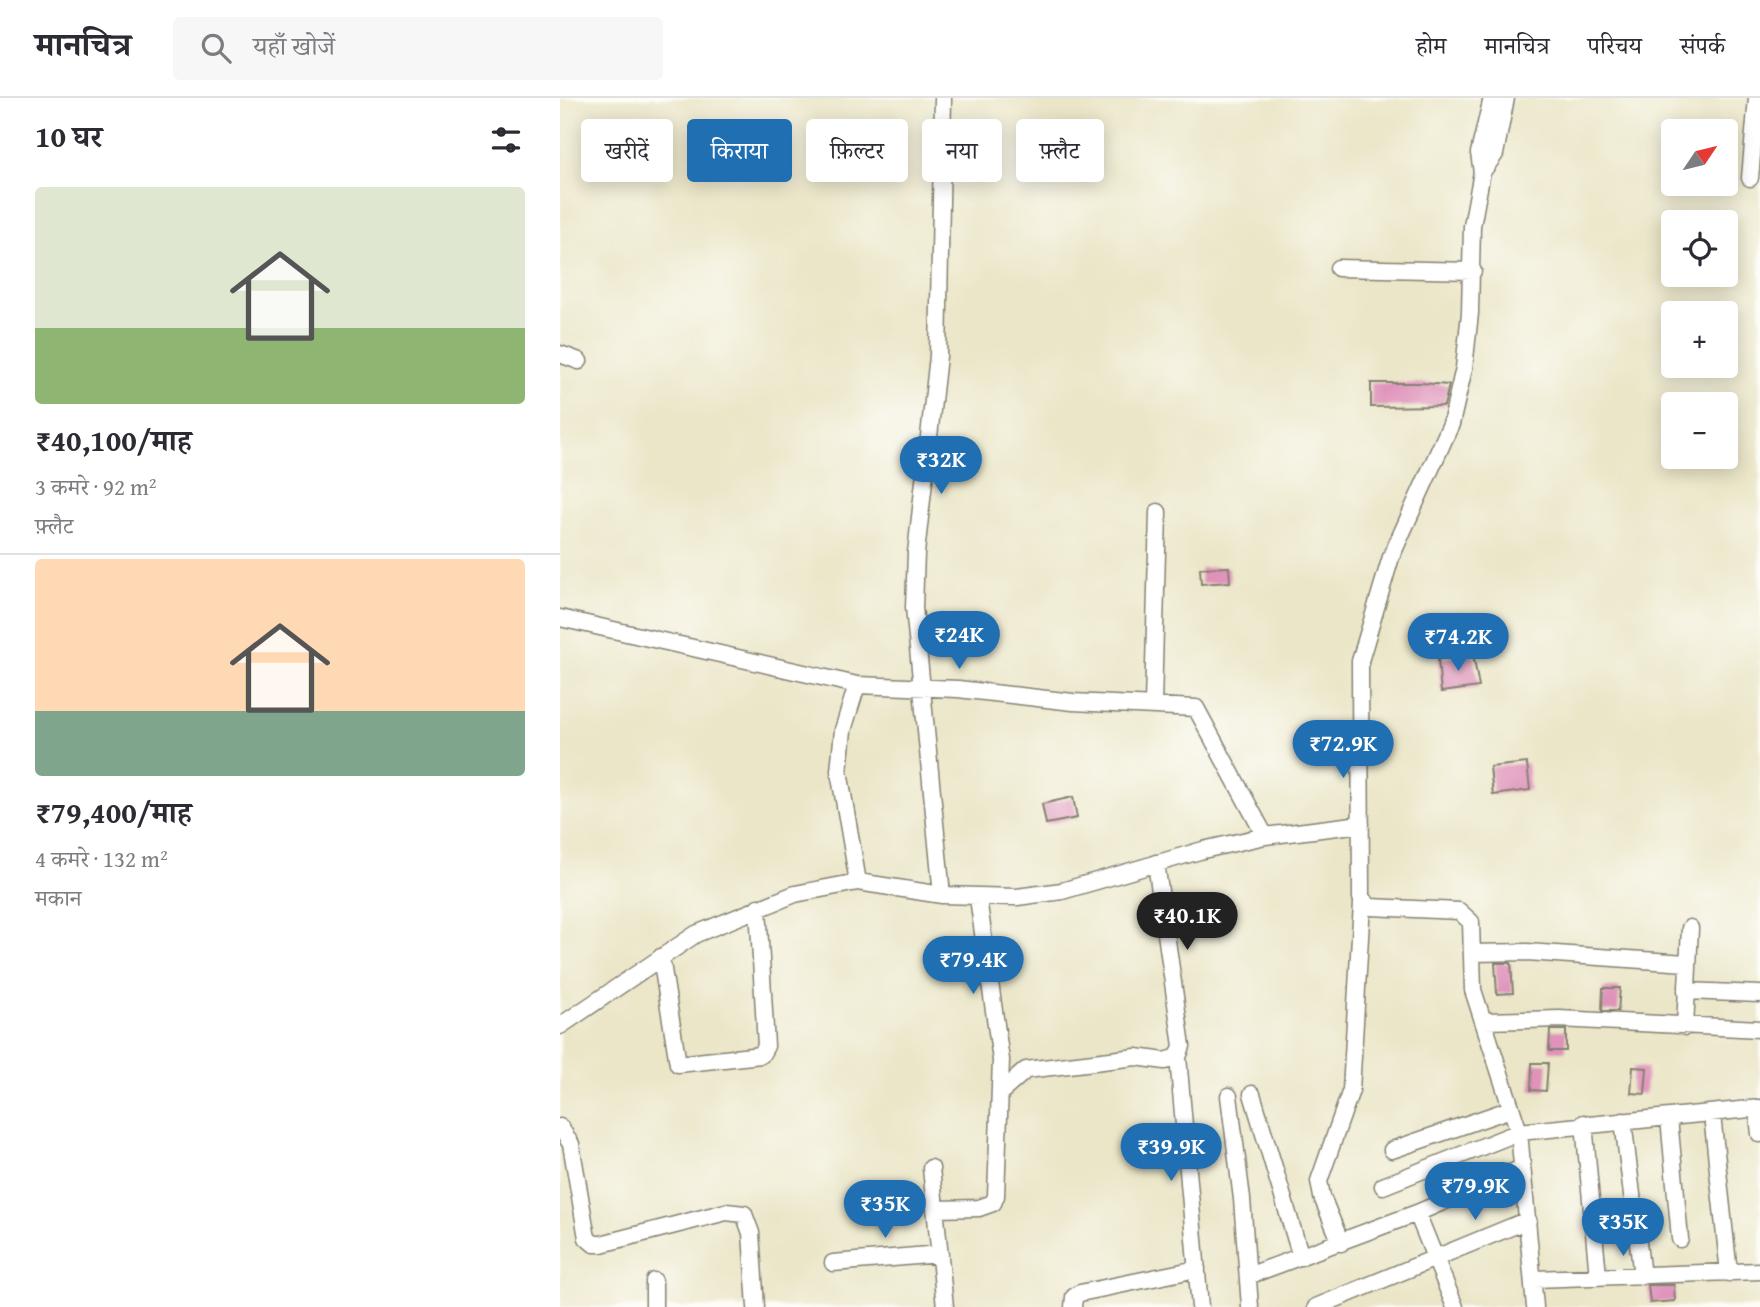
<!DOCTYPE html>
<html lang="hi">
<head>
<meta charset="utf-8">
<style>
	:root { --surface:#fff; --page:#f7f7f7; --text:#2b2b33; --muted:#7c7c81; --line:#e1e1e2; --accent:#1f6fb2 }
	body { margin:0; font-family:"Gentium Book Plus","Noto Serif Devanagari",serif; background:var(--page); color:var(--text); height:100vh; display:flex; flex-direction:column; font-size:26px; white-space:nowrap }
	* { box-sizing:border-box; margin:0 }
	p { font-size:23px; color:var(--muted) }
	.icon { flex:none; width:38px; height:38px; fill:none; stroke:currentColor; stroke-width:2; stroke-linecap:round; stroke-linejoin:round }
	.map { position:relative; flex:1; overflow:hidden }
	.drawer { display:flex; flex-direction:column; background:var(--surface); width:560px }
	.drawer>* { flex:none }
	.top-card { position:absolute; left:21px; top:21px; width:665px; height:63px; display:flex; gap:14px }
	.needle { width:46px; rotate:55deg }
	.controls { position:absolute; left:1101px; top:21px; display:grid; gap:14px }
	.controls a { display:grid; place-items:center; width:77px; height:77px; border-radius:7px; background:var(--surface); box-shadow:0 4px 18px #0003; font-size:35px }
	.price { position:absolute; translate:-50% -60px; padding:0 16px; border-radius:24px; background:var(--accent); color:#fff; font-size:23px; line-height:46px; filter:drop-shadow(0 2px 4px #0008) }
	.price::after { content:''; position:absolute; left:50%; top:42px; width:21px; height:16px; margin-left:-10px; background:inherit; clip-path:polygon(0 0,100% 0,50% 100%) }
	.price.active { background:#222; color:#fff }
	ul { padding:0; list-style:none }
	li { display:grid; align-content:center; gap:14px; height:371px; padding:0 35px }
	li+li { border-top:2px solid var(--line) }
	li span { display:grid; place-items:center; height:217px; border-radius:7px; color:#555 }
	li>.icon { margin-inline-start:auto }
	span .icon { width:126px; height:126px; fill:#fffc; stroke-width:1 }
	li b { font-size:30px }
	h2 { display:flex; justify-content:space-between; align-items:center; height:84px; padding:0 35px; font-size:30px }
	.pill { padding:0 24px; border-radius:7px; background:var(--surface); box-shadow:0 4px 18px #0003; font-size:24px; line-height:63px }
	.pill.active { background:var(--accent); color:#fff }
	header { display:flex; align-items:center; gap:42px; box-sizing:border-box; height:98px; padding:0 35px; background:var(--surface); border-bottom:2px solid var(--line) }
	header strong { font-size:33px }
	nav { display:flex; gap:38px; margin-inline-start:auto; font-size:24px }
	.search { width:490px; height:63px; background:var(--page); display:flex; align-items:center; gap:18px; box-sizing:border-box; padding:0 24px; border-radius:7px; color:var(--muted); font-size:26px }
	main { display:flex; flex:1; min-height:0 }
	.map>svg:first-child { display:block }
	.building { fill:#df92ba }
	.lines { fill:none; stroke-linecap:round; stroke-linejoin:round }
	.minor-casing { stroke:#848172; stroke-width:19 }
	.minor { stroke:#fff; stroke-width:16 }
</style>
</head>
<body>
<header>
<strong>मानचित्र</strong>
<div class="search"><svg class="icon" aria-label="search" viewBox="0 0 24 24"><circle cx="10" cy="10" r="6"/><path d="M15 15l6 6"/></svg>यहाँ खोजें</div>
<nav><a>होम</a><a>मानचित्र</a><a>परिचय</a><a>संपर्क</a></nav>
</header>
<main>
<section class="drawer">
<h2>10 घर<svg class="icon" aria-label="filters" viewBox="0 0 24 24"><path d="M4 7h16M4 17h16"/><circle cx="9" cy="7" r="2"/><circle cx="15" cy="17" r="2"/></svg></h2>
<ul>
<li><span style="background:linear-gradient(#dfe7d0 65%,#8fb573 0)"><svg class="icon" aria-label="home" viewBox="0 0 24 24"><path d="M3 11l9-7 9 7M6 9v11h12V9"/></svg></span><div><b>₹40,100/माह</b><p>3 कमरे · 92 m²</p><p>फ़्लैट</p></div></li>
<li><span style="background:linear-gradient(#ffd9b3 70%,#7fa58c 0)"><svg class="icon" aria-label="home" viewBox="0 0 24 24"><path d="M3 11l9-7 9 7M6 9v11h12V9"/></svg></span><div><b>₹79,400/माह</b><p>4 कमरे · 132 m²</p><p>मकान</p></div></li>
</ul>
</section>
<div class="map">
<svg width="1200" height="1209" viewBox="0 0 1200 1209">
	<rect width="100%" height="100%" fill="#fdfcf7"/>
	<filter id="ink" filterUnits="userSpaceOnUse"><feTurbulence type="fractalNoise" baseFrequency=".0143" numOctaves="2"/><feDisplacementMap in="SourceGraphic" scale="14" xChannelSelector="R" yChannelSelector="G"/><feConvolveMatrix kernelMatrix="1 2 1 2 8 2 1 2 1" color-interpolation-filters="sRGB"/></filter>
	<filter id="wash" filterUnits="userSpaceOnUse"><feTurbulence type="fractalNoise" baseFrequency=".00686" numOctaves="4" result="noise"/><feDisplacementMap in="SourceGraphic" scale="28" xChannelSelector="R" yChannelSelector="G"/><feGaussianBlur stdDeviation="1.57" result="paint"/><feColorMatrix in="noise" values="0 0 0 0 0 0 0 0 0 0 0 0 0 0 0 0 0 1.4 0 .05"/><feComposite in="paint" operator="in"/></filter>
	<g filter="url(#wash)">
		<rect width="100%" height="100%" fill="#ebe6c8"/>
		<g id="blocks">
			<path class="building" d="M811,285H860L889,287L884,308L811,309Z
				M669,469L670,484L641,486L640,470Z
				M913,556L919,589L881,594L878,561Z
				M967,665L970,692L933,697L930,669Z
				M513,699L517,720L486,726L482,706Z
				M935,865H951L953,895L937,896Z
				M1043,890H1060L1058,913H1042Z
				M990,932H1006V953H989Z
				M972,965H988L986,993L971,992Z
				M1073,969L1087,970L1085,996L1071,995Z
				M1088,1187H1114L1115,1203L1090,1205Z"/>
		</g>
	</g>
	<g filter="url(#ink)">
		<use href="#blocks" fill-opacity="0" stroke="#848172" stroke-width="2"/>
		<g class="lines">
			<defs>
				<path id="minor" d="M932,0L919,55L922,74L912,128L910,215L904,270L891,326L831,459L800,563L801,800L810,809L899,813L911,824L913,892L959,1034L975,1209
					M922,74L935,56L946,0
					M1190,80L1197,0
					M778,170L913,173
					M0,256L19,263
					M0,520L297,587L398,591L513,604L636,610L705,738
					M297,587L283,632L279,673L298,784
					M593,607L598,414
					M382,797L354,509L356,455L378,258L383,0
					M912,855L967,854L1126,865
					M101,859L118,966L201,957L206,948L198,809
					M1126,893L1200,896
					M924,923L999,921L1200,931
					M0,928L136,836L235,796L298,784L382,797L457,799L502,793L643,752L705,738L801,726
					M1125,929L1130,830
					M618,959L640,1209
					M441,994L466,972L576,959L605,963L618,959L622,948L596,765
					M692,996L741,1159
					M669,998L682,1101L690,1209
					M1197,1010L1200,1036
					M1152,1017L1169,1175
					M1109,1020L1120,1141
					M1063,1023L1082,1178
					M1024,1025L1038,1179
					M0,1029L11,1046L27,1140L34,1146H41L166,1114L184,1116L191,1135L196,1209
					M832,1052L951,1011
					M371,1070L385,1209
					M823,1088L959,1034L1200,1010
					M376,1111L419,1110L433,1105L436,1098L441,962L418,800
					M857,1115L962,1070
					M781,1145L762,1099L759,1083L791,992L802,805
					M273,1165L380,1156
					M688,1178L857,1115L895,1209
					M974,1181L1200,1173
					M94,1183V1209
					M513,1209L514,1199L520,1195L637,1171
					M756,1209L968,1122"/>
			</defs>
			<use href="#minor" class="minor-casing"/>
			<use href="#minor" class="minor"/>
		</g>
	</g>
</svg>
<div class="controls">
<a><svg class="needle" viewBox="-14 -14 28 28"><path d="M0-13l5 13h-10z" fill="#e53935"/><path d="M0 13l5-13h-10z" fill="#7c7c81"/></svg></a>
<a><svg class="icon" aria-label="locate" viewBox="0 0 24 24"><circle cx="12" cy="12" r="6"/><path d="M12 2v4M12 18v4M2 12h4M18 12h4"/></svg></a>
<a>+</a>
<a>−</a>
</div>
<b class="price" style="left:381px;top:398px">₹32K</b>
<b class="price" style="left:399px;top:573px">₹24K</b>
<b class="price" style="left:898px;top:575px">₹74.2K</b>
<b class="price" style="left:783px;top:682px">₹72.9K</b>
<b class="price active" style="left:627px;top:854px">₹40.1K</b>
<b class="price" style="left:413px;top:898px">₹79.4K</b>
<b class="price" style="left:611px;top:1085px">₹39.9K</b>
<b class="price" style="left:915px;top:1124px">₹79.9K</b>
<b class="price" style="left:325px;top:1142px">₹35K</b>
<b class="price" style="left:1063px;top:1160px">₹35K</b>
<div class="top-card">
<a class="pill">खरीदें</a>
<a class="pill active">किराया</a>
<a class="pill">फ़िल्टर</a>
<a class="pill">नया</a>
<a class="pill">फ़्लैट</a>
</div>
</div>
</main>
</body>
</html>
